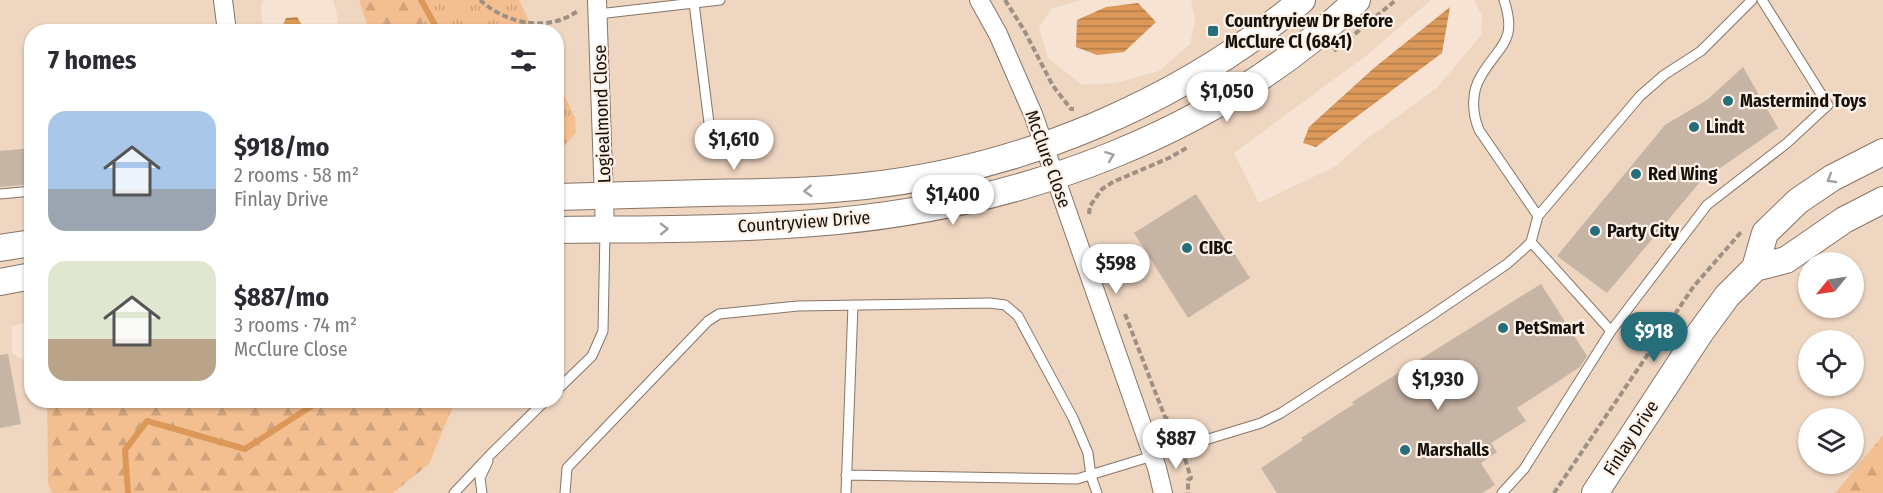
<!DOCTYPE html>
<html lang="en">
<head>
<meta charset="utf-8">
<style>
	:root { --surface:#fff; --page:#f2f2f3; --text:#2b2b33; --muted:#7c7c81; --accent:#276e7b }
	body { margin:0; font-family:"Fira Sans Condensed",sans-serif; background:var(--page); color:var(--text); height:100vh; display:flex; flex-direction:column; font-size:22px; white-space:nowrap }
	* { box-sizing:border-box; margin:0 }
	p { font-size:20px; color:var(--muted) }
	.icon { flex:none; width:33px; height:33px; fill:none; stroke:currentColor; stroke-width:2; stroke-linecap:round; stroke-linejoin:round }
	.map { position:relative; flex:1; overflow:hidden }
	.drawer { position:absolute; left:24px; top:24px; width:540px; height:384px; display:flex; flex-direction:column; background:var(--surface); border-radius:24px; box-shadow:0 2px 4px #0004 }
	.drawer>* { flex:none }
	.needle { width:39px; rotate:240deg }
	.controls { position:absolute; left:1798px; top:252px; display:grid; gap:12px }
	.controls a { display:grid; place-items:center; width:66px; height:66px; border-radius:50%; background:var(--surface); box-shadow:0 2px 4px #0004; font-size:30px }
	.price { position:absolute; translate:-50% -51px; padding:0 14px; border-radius:21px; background:#fff; color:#222; font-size:20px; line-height:39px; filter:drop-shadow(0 2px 3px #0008) }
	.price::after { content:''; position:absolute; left:50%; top:36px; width:18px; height:14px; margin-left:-9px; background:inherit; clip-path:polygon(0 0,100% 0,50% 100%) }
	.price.selected { background:var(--accent); color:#fff }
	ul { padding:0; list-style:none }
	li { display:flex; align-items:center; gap:18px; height:150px; padding:0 24px }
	li span { display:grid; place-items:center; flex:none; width:168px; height:120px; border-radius:18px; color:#555 }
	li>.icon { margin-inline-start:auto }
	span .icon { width:72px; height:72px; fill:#fffc; stroke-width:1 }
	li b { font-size:26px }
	h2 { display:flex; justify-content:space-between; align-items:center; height:72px; padding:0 24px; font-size:26px }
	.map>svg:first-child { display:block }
	.built { fill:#efd6c1; fill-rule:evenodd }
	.forest { fill:url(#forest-firs) }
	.park { fill:url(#park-tufts) }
	.water { fill:url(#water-rules) }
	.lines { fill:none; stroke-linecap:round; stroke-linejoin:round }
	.stream { stroke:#db9859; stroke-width:6 }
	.building { fill:#c6b4a5 }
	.lane-casing { stroke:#867567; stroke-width:11 }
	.street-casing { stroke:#867567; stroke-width:20 }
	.secondary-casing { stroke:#867567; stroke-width:28 }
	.path { stroke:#9e9084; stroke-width:4; stroke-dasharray:6 3; stroke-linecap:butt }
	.lane { stroke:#fff; stroke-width:9 }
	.street { stroke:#fff; stroke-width:18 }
	.secondary { stroke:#fff; stroke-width:26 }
	.oneway { stroke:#a2a09d }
	.poi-dot { fill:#276e7b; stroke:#fdf1e8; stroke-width:2 }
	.labels { text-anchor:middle; stroke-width:4.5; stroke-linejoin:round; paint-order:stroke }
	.poi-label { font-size:18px; font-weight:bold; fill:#17110b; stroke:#fdf1e8; text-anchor:start }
	.street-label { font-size:18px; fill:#17110b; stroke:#fdf1e8 }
</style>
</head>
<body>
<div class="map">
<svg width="1883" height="493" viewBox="0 0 1883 493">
	<defs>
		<pattern id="forest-firs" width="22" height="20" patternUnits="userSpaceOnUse" patternTransform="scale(1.5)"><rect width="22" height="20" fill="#f3bf91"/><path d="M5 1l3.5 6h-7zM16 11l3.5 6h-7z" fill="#d0a37c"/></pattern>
		<pattern id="park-tufts" width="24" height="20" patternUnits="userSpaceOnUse" patternTransform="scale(1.5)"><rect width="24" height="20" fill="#f3bf91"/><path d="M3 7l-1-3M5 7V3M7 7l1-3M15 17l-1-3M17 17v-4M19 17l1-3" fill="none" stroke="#d0a37c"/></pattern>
		<pattern id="water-rules" width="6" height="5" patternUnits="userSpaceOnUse" patternTransform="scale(1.5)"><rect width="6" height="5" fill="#db9859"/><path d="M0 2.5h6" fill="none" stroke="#b17b48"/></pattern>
	</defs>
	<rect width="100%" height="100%" fill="#f6e3d3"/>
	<path class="built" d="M0,0H269L263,1L261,6L263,31L32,32L31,322L12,326V353L27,362H31L32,400L47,401L48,484L52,493H0Z
		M333,0H359L369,31H338L337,15Z
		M519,0H1083L1052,8L1039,28L1048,58L1082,85L1115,83L1159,71L1190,44L1195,20L1191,0H1431L1367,55L1234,153L1259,203L1336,166L1365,140L1437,88L1481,35L1482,16L1474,0H1883V435L1835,493H393L429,464L455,401L556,400L557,142L564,146L575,117L557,78L556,32L534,31ZM1809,262H1854V308H1809ZM1809,340H1854V386H1809ZM1809,418H1854V464H1809Z"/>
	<path class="forest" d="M359,0H516L533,31H369Z
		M47,401V400L455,401L429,464L393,493H52L48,484Z
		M1883,435V493H1835Z"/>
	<path class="park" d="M414,0H519L534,31H426Z
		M556,78L575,117L576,133L564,146L557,142Z"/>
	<path class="water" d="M1138,3L1156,22L1124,52L1097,55L1076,47L1077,20L1106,7Z
		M1450,7L1442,53L1316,147L1303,143L1309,127L1374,68Z
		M297,17L306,31H282V27L286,18Z"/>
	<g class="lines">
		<path class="stream" d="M421,0L439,32
			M128,493L125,450L147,421L245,449L321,400"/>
	</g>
	<path class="building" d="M1743,67L1778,128L1700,182L1607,293L1557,256L1665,125L1707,100Z
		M32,148V184L0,187V151Z
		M1196,194L1250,278L1188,318L1134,233Z
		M1541,284L1587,356L1580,367L1517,408L1526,421L1491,443L1497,452L1481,463L1495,485L1482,493H1277L1261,468L1303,440L1301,438L1354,404L1352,402Z
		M8,354L21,424L0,428V355Z"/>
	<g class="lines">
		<defs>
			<path id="lane" d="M1504,0C1518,42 1499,45 1481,76C1471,92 1472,113 1479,130L1538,216
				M598,14L694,3V0
				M709,123L694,3L720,0
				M0,194L32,191
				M1611,331L1707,205L1787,143L1828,105L1762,0
				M556,391L592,356L603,331L605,231
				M846,475L1077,479L1261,423L1281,413L1432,315L1507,264L1525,248L1531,242L1538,216L1640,96L1664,75L1701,51L1752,0
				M454,493L490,455L546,400
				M482,493L480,478L488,461
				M565,493L567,468L708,321L719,314L798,306L990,303L1005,305L1018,316L1073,418L1088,453L1091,476L1097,493
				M846,493L853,305
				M1502,493L1524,469L1611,331L1531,242"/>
			<path id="street" d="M223,0L227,32
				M597,0L605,229
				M979,0L998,34L1033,114L1157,468L1163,493"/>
			<path id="secondary" d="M556,197C606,196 656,194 706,193C759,192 812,192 865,186C1022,169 1181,102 1302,0
				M556,230C650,229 744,230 837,221C1026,203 1218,133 1357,0
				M0,248L32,243
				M1755,268L1786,260L1844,220L1883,200
				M0,282L32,276
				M1595,493L1700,333L1727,296L1755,268L1765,233L1798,201L1832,178L1883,152"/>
		</defs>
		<use href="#lane" class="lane-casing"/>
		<use href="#street" class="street-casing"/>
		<use href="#secondary" class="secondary-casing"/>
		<path class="path" d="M480,0C506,24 549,33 579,10
			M1005,0L1024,30L1053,86L1071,109H1074
			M1334,51L1396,0
			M1089,214L1090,206L1102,189L1113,182L1169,158L1188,147
			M1125,314L1163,412L1165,417L1174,423L1178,435
			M1185,459L1191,478L1188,480V493
			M1554,493L1694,286L1742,231"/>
		<use href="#lane" class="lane"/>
		<use href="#street" class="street"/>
		<use href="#secondary" class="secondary"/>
	</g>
	<defs><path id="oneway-chevron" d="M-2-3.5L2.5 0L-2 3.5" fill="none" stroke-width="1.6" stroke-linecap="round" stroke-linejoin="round" transform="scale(1.5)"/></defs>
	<g class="oneway">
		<use href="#oneway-chevron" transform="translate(1110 156) rotate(-21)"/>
		<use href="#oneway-chevron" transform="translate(1831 179) rotate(149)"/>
		<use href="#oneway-chevron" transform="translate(808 191) rotate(176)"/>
		<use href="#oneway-chevron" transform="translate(664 229) rotate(-1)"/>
	</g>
	<g class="poi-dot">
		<rect x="1207" y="25" width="12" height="12" rx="3"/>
		<circle cx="1728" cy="101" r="6"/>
		<circle cx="1694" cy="127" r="6"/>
		<circle cx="1636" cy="174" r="6"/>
		<circle cx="1595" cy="231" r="6"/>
		<circle cx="1187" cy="248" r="6"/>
		<circle cx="1503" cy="328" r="6"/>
		<circle cx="1405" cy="450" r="6"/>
	</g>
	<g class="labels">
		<g class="poi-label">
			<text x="1225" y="27">Countryview Dr Before<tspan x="1225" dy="21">McClure Cl (6841)</tspan></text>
			<text x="1740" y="107">Mastermind Toys</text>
			<text x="1706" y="133">Lindt</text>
			<text x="1648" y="180">Red Wing</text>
			<text x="1607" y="237">Party City</text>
			<text x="1199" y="254">CIBC</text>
			<text x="1515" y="334">PetSmart</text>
			<text x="1417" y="456">Marshalls</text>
		</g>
		<g class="street-label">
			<text transform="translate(602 114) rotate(-92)" y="6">Logiealmond Close</text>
			<text transform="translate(1048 159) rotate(70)" y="6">McClure Close</text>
			<text transform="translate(804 222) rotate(-4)" y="6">Countryview Drive</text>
			<text transform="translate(1631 438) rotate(-57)" y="6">Finlay Drive</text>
		</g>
	</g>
</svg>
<div class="controls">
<a><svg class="needle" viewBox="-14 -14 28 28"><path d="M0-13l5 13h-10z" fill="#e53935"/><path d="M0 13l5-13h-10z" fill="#7c7c81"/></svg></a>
<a><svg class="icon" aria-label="locate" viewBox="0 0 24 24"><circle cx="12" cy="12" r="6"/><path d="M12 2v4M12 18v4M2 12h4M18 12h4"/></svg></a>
<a><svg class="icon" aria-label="layers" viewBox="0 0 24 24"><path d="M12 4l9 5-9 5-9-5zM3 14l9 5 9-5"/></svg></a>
</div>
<b class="price" style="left:1227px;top:123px">$1,050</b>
<b class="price" style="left:734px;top:171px">$1,610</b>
<b class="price" style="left:953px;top:226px">$1,400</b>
<b class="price" style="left:1116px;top:295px">$598</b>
<b class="price selected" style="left:1654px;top:363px">$918</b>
<b class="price" style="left:1438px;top:411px">$1,930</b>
<b class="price" style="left:1176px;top:470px">$887</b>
<section class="drawer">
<h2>7 homes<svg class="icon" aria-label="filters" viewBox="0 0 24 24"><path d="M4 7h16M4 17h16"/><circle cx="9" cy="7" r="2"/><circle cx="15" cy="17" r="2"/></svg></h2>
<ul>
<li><span style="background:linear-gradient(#a9c7e8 65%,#9aa5b1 0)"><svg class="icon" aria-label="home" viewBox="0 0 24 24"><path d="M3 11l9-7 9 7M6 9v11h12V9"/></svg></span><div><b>$918/mo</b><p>2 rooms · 58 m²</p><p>Finlay Drive</p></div></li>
<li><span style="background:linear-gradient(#dfe7d0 65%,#b9a48a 0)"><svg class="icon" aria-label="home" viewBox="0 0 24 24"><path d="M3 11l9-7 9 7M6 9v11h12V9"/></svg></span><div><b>$887/mo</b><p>3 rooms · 74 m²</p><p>McClure Close</p></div></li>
</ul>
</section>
</div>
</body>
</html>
